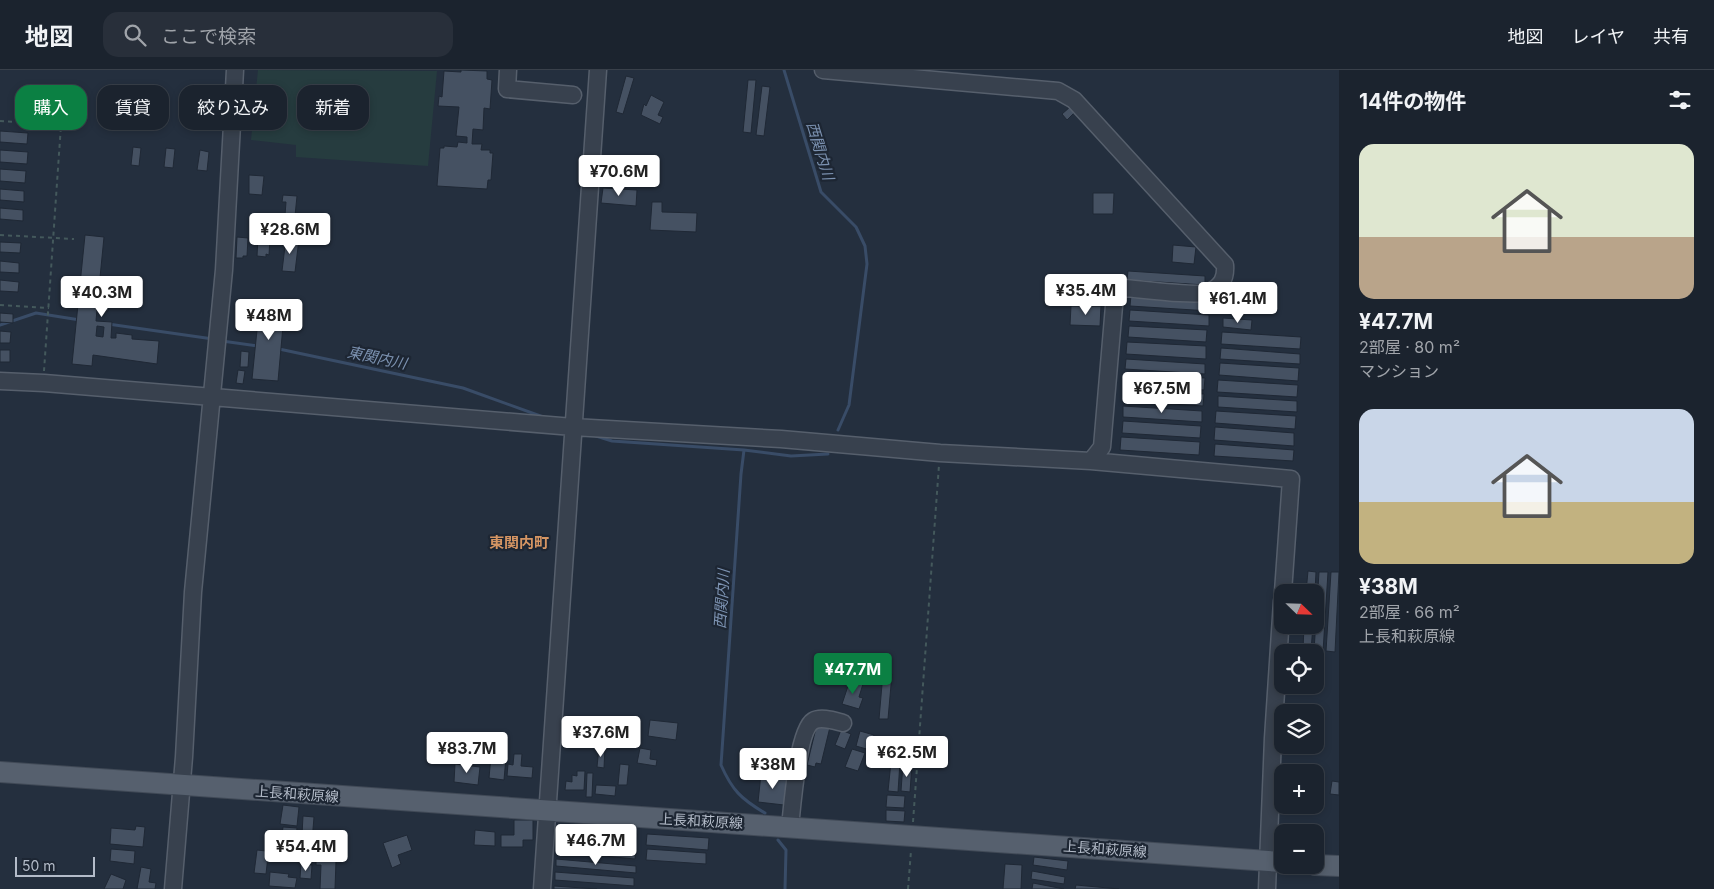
<!DOCTYPE html>
<html lang="ja">
<head>
<meta charset="utf-8">
<style>
	:root { --surface:#1b232e; --page:#282f3a; --text:#f1f3f6; --muted:#a0a4aa; --line:#39404a; --accent:#0b8043 }
	body { margin:0; font-family:Inter,"Noto Sans JP",sans-serif; background:var(--page); color:var(--text); height:100vh; display:flex; flex-direction:column; font-size:19px; white-space:nowrap }
	* { box-sizing:border-box; margin:0 }
	p { font-size:16px; color:var(--muted) }
	.icon { flex:none; width:28px; height:28px; fill:none; stroke:currentColor; stroke-width:2; stroke-linecap:round; stroke-linejoin:round }
	.map { position:relative; flex:1; overflow:hidden }
	.panel { display:flex; flex-direction:column; background:var(--surface); width:375px }
	.panel>* { flex:none }
	.hud { position:absolute; left:15px; top:15px; width:475px; height:45px; display:flex; gap:10px }
	.needle { width:32px; rotate:113deg }
	.controls { position:absolute; left:1274px; top:514px; display:grid; gap:10px }
	.controls a { display:grid; place-items:center; width:50px; height:50px; border-radius:10px; background:var(--surface); box-shadow:0 2px 8px #0003,0 0 0 1px var(--line); font-size:25px }
	.scale { position:absolute; left:15px; bottom:12px; width:80px; box-sizing:border-box; padding-left:5px; border:2px solid #b4bcc9; border-top:0; font-size:14px; line-height:18px; white-space:nowrap; color:#b4bcc9; -webkit-text-stroke:4px #1d2633; paint-order:stroke }
	.price { position:absolute; translate:-50% -42px; padding:0 11px; border-radius:5px; background:#fff; color:#222; font-size:16px; line-height:32px; filter:drop-shadow(0 1px 2px #0008) }
	.price::after { content:''; position:absolute; left:50%; top:30px; width:15px; height:11px; margin-left:-8px; background:inherit; clip-path:polygon(0 0,100% 0,50% 100%) }
	.price.on { background:var(--accent); color:#fff }
	ul { padding:0; list-style:none }
	li { display:grid; align-content:center; gap:10px; height:265px; padding:0 20px }
	li span { display:grid; place-items:center; height:155px; border-radius:15px; color:#555 }
	li>.icon { margin-inline-start:auto }
	span .icon { width:90px; height:90px; fill:#fffc; stroke-width:1 }
	li b { font-size:21px }
	h2 { display:flex; justify-content:space-between; align-items:center; height:60px; padding:0 20px; font-size:21px }
	.chip { padding:0 18px; border-radius:15px; background:var(--surface); box-shadow:0 2px 8px #0003,0 0 0 1px var(--line); font-size:18px; line-height:45px }
	.chip.on { background:var(--accent); color:#fff }
	header { display:flex; align-items:center; gap:30px; box-sizing:border-box; height:70px; padding:0 25px; background:var(--surface); border-bottom:1px solid var(--line) }
	header strong { font-size:24px }
	nav { display:flex; gap:28px; margin-inline-start:auto; font-size:18px }
	.search { width:350px; height:45px; background:var(--page); display:flex; align-items:center; gap:12px; box-sizing:border-box; padding:0 18px; border-radius:15px; color:var(--muted); font-size:19px }
	main { display:flex; flex:1; min-height:0 }
	.map>svg:first-child { display:block }
	.green { fill:#263c3f }
	.lines { fill:none; stroke-linecap:round; stroke-linejoin:round }
	.stream { stroke:#394c67; stroke-width:3 }
	.building { fill:#455162; stroke:#1f2835; fill-rule:evenodd }
	.minor-casing { stroke:#565f6c; stroke-width:19 }
	.major-casing { stroke:#414a57; stroke-width:22 }
	.path { stroke:#44595c; stroke-width:2; stroke-dasharray:4 4; stroke-linecap:butt }
	.minor { stroke:#38414e; stroke-width:16 }
	.major { stroke:#56606e; stroke-width:20 }
	.labels { text-anchor:middle; stroke-width:4.5; stroke-linejoin:round; paint-order:stroke }
	.street-label { font-size:14px; fill:#b4bcc9; stroke:#1d2633 }
	.water-label { font-size:15px; font-style:italic; fill:#7c92b1; stroke:#1d2633 }
	.neighbourhood-label { font-size:15px; font-weight:bold; fill:#d59563; stroke:#1d2633 }
</style>
</head>
<body>
<header>
<strong>地図</strong>
<div class="search"><svg class="icon" aria-label="search" viewBox="0 0 24 24"><circle cx="10" cy="10" r="6"/><path d="M15 15l6 6"/></svg>ここで検索</div>
<nav><a>地図</a><a>レイヤ</a><a>共有</a></nav>
</header>
<main>
<div class="map">
<svg width="1339" height="819" viewBox="0 0 1339 819">
	<rect width="100%" height="100%" fill="#242f3e"/>
	<path class="green" d="M258,0L437,1L428,96L296,87V75L251,70Z"/>
	<g class="lines">
		<path class="stream" d="M784,0L821,122L856,157L865,176L867,194L849,335L838,360
			M108,254L213,269
			M0,255L36,243L80,250
			M222,271L258,276
			M279,279L463,318L546,348
			M596,366L612,371L744,380L791,386L828,384
			M744,380L741,404L721,695C732,720 741,729 765,743
			M778,770L786,780L785,819"/>
	</g>
	<path class="building" d="M461,0L487,1V9L492,10L490,39L484,38L483,60L473,59L472,74H482L481,80H490V83H493L491,110H488L487,119L437,116L440,78H444V76L457,77L458,72L467,73V67L456,66L459,37L438,36L439,26L442,27L444,1L461,2Z
		M626,6L634,8L623,44L616,42Z
		M748,10H756L751,63L743,62Z
		M762,16L770,17L764,66L756,65Z
		M651,25L664,32L658,45L663,47L660,54L641,45L644,34L646,36Z
		M1070,37L1075,42L1067,50L1062,44Z
		M0,61L28,63L27,74L0,72Z
		M133,77L141,78L139,96L131,95Z
		M166,78L175,79L173,98L164,97Z
		M0,80L28,82L27,94L0,92Z
		M200,80L209,82L207,101L197,100Z
		M0,99L26,101L25,113L0,111Z
		M249,105L264,106L262,125L249,124Z
		M603,118L637,120L636,136L601,133Z
		M0,119L24,121V132L0,130Z
		M1093,123H1114L1113,144H1093Z
		M283,125L297,126L295,146L285,145L286,132H282Z
		M652,132H662V142L697,143L696,162L650,160Z
		M0,138L23,140V151L0,149Z
		M85,165L104,167L98,228L109,229L108,241L97,240L96,251L112,252L111,268H116V263L132,265V269L159,271L157,294L93,285L92,296L72,294ZM97,256L104,257L103,267L96,266Z
		M237,167L248,168L247,186H243V188H236Z
		M258,167L270,168L269,185L266,184V187L257,186Z
		M286,168L299,169L295,202L282,201Z
		M0,172L21,173L20,183L0,182Z
		M1173,175L1196,177L1194,194L1172,192Z
		M0,191L19,193V203L0,202Z
		M1128,201L1205,206V215L1127,210Z
		M0,210L19,212L18,222L0,221Z
		M1094,218H1102V228H1094Z
		M1131,225L1211,229L1210,241L1130,236Z
		M260,231L285,234L278,311L252,309Z
		M1071,236H1101L1100,256L1070,255Z
		M1130,240L1209,245V256L1129,251Z
		M0,243L13,244V253L0,252Z
		M1223,248L1252,250L1251,260L1223,257Z
		M1129,256L1207,260L1206,272L1128,267Z
		M0,261L11,262L10,273H0Z
		M1222,262L1301,267L1300,279L1221,274Z
		M1127,272L1206,276V289L1126,284Z
		M1221,278L1300,284V294L1220,289Z
		M0,280H10V292H0Z
		M241,281L249,282L248,297H240Z
		M1126,289L1205,294V304L1125,299Z
		M1220,293L1299,298L1298,311L1219,305Z
		M238,300L245,301L243,314L236,313Z
		M1125,304L1205,308L1204,320L1124,316Z
		M1218,310L1298,315L1297,327L1217,322Z
		M1124,319L1204,324L1203,336L1123,331Z
		M1218,326L1297,331V342L1218,337Z
		M1123,336L1202,341V352L1123,347Z
		M1216,341L1296,346L1295,359L1215,353Z
		M1123,351L1201,356L1200,368L1122,363Z
		M1215,357L1294,363V376L1214,370Z
		M1121,367L1200,372L1199,385L1120,380Z
		M1215,374L1294,380L1293,391L1214,386Z
		M1308,501L1316,502L1315,522H1306Z
		M1319,502H1328L1323,582L1314,581Z
		M1331,502H1339L1335,582L1326,581Z
		M1304,555H1313L1311,581L1303,580Z
		M883,603L892,604L888,649H879Z
		M850,610L863,614L859,627L863,628L859,639L842,634Z
		M650,650L678,653L676,670L648,666Z
		M817,654L830,657L821,694L816,693L815,697L807,695Z
		M841,660L851,664L845,679L835,675Z
		M860,661L874,665L870,680L856,676Z
		M599,677H605L604,698L597,697Z
		M640,678L651,680L650,689L657,690L656,696L637,693Z
		M852,679L865,683L858,701L845,697Z
		M514,684H522L521,696L533,697L532,708L507,706L508,694L513,695Z
		M491,686L506,687L504,710L489,708Z
		M891,692H900L898,722L888,721Z
		M903,693L912,694L910,722L901,721Z
		M455,694L480,697L478,715L454,712Z
		M620,694L629,695L627,715H618Z
		M577,701H585L584,720H565L566,711L572,712V705L577,706Z
		M587,703H593L592,727H586Z
		M761,704L787,707L784,735L758,732Z
		M1332,711L1339,712V725L1330,724Z
		M596,715L616,716L615,726L595,724Z
		M887,725L905,726L904,738L886,737Z
		M283,735L299,737L297,756L280,754Z
		M886,740L905,741L904,752L886,751Z
		M303,746L314,747L311,784L301,783Z
		M514,750H533V770H523V777H501V765H514Z
		M136,756L145,757L143,777L110,774L111,758L135,760Z
		M283,757L297,758L295,780L280,779Z
		M565,758L637,764L636,774L564,768Z
		M475,760L495,762V776L474,775Z
		M647,764L709,768L708,780L646,775Z
		M407,765L412,780L398,785L401,794L392,798L383,773Z
		M563,772L636,778L635,789L562,782Z
		M111,779L135,781L134,794L110,791Z
		M647,779L706,783V794L646,790Z
		M257,780L266,781V786H268L266,804L254,803Z
		M1034,787L1068,791L1067,800L1033,795Z
		M556,789L636,796V803L556,796Z
		M316,790L336,791L335,819H320L321,795H316Z
		M301,794L312,795L311,809L300,808Z
		M1005,794L1022,795L1021,819H1003Z
		M141,797L151,799L149,812L156,813L155,819H137Z
		M1032,801L1065,807L1064,814L1031,809Z
		M270,802L289,804L288,807L297,808L295,818L269,816Z
		M555,802L634,808V816L555,810Z
		M111,804L126,810L123,819H104Z
		M1033,813L1064,819H1032Z
		M1076,815L1119,819H1075Z
		M554,816L597,819H554Z"/>
	<g class="lines">
		<defs>
			<path id="minor" d="M508,0L507,19L573,25
				M823,0L1058,21L1074,30L1225,195C1226,208 1222,216 1209,222C1200,227 1139,219 1125,218L1115,224L1102,377L1091,391
				M0,311L44,313L573,357L781,369L940,383L1091,391L1291,409L1283,522
				M790,757C792,738 798,660 813,651C821,646 835,651 843,653
				M173,819L184,687L193,522L224,200L235,0
				M542,819L598,0
				M1267,819L1273,668L1282,531"/>
			<path id="major" d="M0,702L1282,792
				M1315,795L1339,796"/>
		</defs>
		<use href="#minor" class="minor-casing"/>
		<use href="#major" class="major-casing"/>
		<path class="path" d="M0,51L61,55L44,301
			M0,165L74,169
			M0,235L49,238
			M913,752L939,395
			M908,819L911,781"/>
		<use href="#minor" class="minor"/>
		<use href="#major" class="major"/>
	</g>
	<g class="labels">
		<g class="street-label">
			<text transform="translate(297 724) rotate(4)" y="5">上長和萩原線</text>
			<text transform="translate(701 751) rotate(3)" y="5">上長和萩原線</text>
			<text transform="translate(1105 779) rotate(4)" y="5">上長和萩原線</text>
		</g>
		<g class="water-label">
			<text transform="translate(820 81) rotate(73)" y="5">西関内川</text>
			<text transform="translate(377 288) rotate(12)" y="5">東関内川</text>
			<text transform="translate(722 529) rotate(-86)" y="5">西関内川</text>
		</g>
		<g class="neighbourhood-label">
			<text x="519" y="478">東関内町</text>
		</g>
	</g>
</svg>
<div class="controls">
<a><svg class="needle" viewBox="-14 -14 28 28"><path d="M0-13l5 13h-10z" fill="#e53935"/><path d="M0 13l5-13h-10z" fill="#a0a4aa"/></svg></a>
<a><svg class="icon" aria-label="locate" viewBox="0 0 24 24"><circle cx="12" cy="12" r="6"/><path d="M12 2v4M12 18v4M2 12h4M18 12h4"/></svg></a>
<a><svg class="icon" aria-label="layers" viewBox="0 0 24 24"><path d="M12 4l9 5-9 5-9-5zM3 14l9 5 9-5"/></svg></a>
<a>+</a>
<a>−</a>
</div>
<div class="scale">50 m</div>
<b class="price" style="left:619px;top:127px">¥70.6M</b>
<b class="price" style="left:290px;top:185px">¥28.6M</b>
<b class="price" style="left:1086px;top:246px">¥35.4M</b>
<b class="price" style="left:102px;top:248px">¥40.3M</b>
<b class="price" style="left:1238px;top:254px">¥61.4M</b>
<b class="price" style="left:269px;top:271px">¥48M</b>
<b class="price" style="left:1162px;top:344px">¥67.5M</b>
<b class="price on" style="left:853px;top:625px">¥47.7M</b>
<b class="price" style="left:601px;top:688px">¥37.6M</b>
<b class="price" style="left:467px;top:704px">¥83.7M</b>
<b class="price" style="left:907px;top:708px">¥62.5M</b>
<b class="price" style="left:773px;top:720px">¥38M</b>
<b class="price" style="left:596px;top:796px">¥46.7M</b>
<b class="price" style="left:306px;top:802px">¥54.4M</b>
<div class="hud">
<a class="chip on">購入</a>
<a class="chip">賃貸</a>
<a class="chip">絞り込み</a>
<a class="chip">新着</a>
</div>
</div>
<section class="panel">
<h2>14件の物件<svg class="icon" aria-label="filters" viewBox="0 0 24 24"><path d="M4 7h16M4 17h16"/><circle cx="9" cy="7" r="2"/><circle cx="15" cy="17" r="2"/></svg></h2>
<ul>
<li><span style="background:linear-gradient(#dfe7d0 60%,#b9a48a 0)"><svg class="icon" aria-label="home" viewBox="0 0 24 24"><path d="M3 11l9-7 9 7M6 9v11h12V9"/></svg></span><div><b>¥47.7M</b><p>2部屋 · 80 m²</p><p>マンション</p></div></li>
<li><span style="background:linear-gradient(#c9d6e8 60%,#c2b280 0)"><svg class="icon" aria-label="home" viewBox="0 0 24 24"><path d="M3 11l9-7 9 7M6 9v11h12V9"/></svg></span><div><b>¥38M</b><p>2部屋 · 66 m²</p><p>上長和萩原線</p></div></li>
</ul>
</section>
</main>
</body>
</html>
